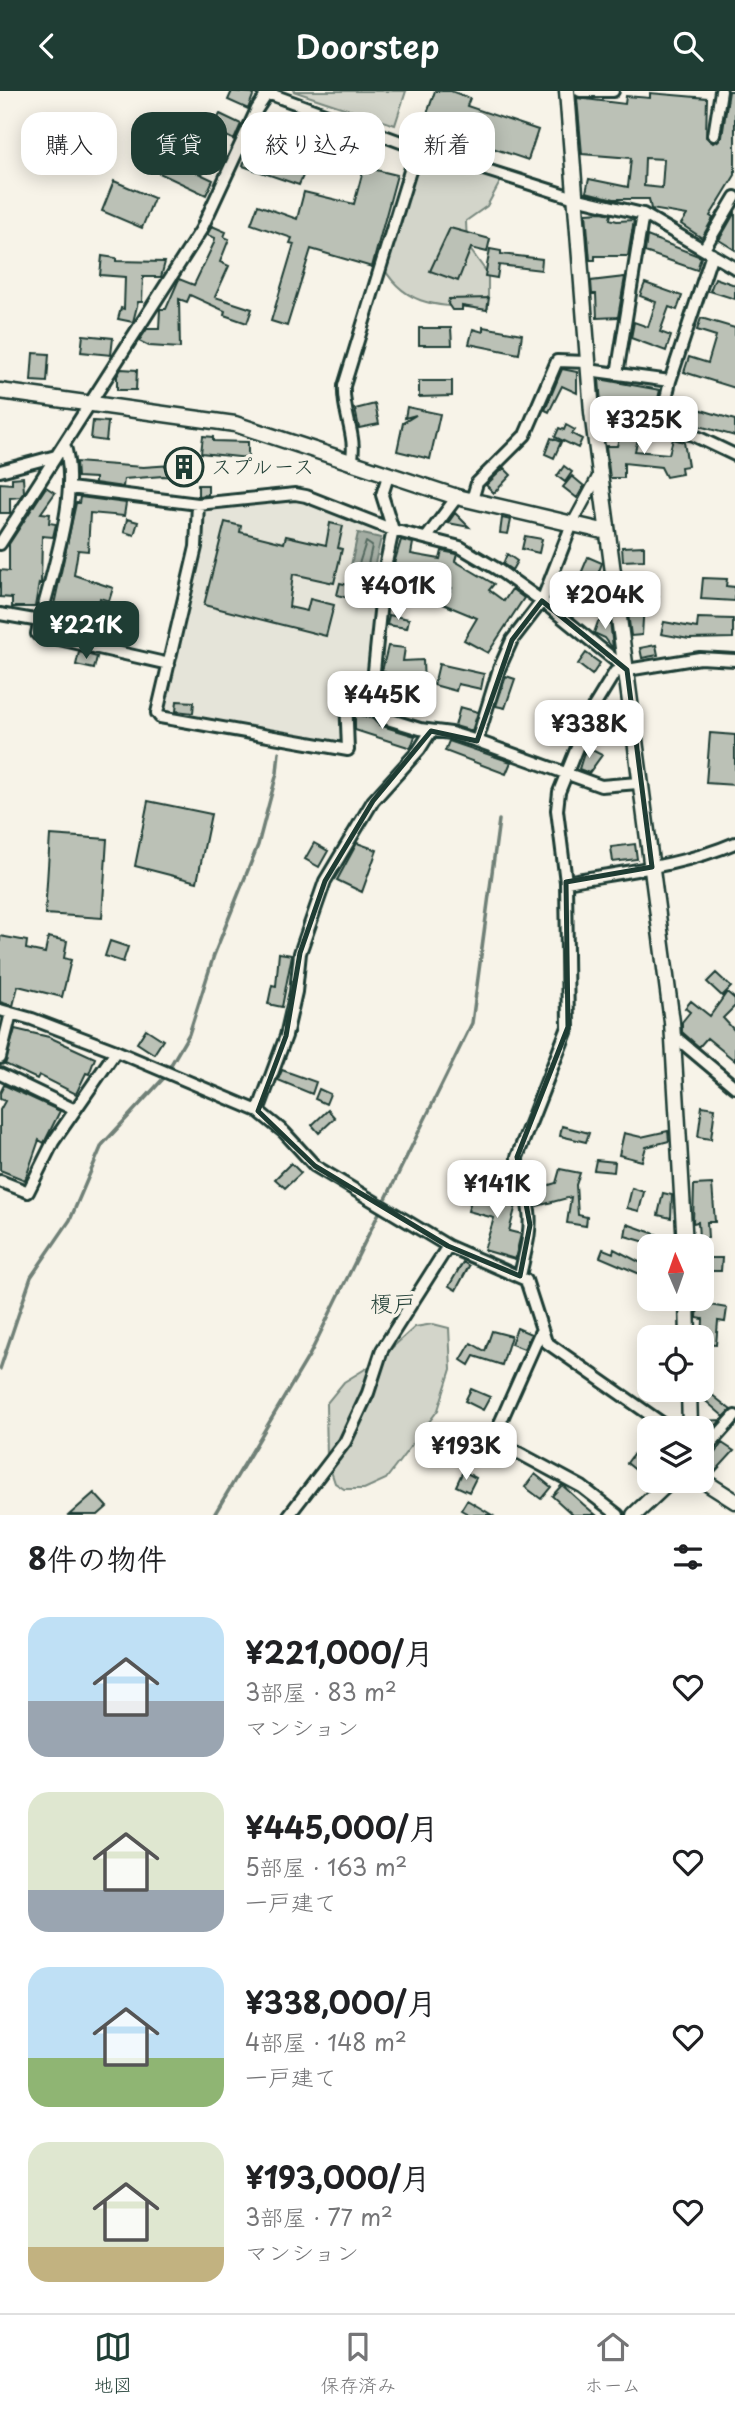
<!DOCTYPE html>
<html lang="ja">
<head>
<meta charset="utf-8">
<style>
	:root { --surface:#fff; --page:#f6f6f6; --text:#202124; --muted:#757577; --line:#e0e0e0; --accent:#1f3d34 }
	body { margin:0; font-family:"Playpen Sans","Klee One",sans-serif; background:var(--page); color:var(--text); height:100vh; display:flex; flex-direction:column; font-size:26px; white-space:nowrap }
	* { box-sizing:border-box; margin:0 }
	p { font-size:23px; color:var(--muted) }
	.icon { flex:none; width:38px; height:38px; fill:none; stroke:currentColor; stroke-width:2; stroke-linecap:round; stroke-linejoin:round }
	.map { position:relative; height:1424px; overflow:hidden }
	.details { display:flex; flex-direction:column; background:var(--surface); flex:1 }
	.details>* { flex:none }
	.top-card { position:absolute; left:21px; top:21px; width:693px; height:63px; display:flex; gap:14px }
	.needle { width:46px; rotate:358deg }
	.tools { position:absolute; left:637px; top:1143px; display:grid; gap:14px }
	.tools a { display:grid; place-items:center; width:77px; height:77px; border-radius:14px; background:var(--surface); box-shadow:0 4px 18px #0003; font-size:35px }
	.price { position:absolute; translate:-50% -60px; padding:0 16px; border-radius:14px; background:#fff; color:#222; font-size:23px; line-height:46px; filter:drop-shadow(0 2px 4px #0008) }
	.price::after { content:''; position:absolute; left:50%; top:42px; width:21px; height:16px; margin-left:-10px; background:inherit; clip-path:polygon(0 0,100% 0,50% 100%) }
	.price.selected { background:var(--accent); color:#fff }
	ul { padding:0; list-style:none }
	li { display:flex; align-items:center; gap:21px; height:175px; padding:0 28px }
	li span { display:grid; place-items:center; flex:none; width:196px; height:140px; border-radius:21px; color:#555 }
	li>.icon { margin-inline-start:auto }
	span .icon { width:84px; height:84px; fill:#fffc; stroke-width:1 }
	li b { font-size:30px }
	h2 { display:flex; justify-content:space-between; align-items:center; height:84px; padding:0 28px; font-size:30px }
	.pill { padding:0 24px; border-radius:21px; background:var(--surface); box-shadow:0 4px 18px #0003; font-size:24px; line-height:63px }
	.pill.selected { background:var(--accent); color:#fff }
	header { display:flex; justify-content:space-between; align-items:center; height:91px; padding:0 28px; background:var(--accent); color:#fff; font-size:32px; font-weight:600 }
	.dock { display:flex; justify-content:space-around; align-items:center; height:98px; border-top:2px solid var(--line); background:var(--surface); font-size:19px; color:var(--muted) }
	.dock a { display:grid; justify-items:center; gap:4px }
	.dock .selected { color:var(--accent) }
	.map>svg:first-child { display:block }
	.built { fill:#e5e4d9 }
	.green { fill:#d3d5ca; stroke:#79897f; stroke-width:2 }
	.water { fill:#a4ada3; stroke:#6f8077; stroke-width:2 }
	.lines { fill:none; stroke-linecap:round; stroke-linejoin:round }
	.shore { stroke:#546a60; stroke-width:2 }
	.stream { stroke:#6f8077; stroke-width:3.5 }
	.building { fill:#bbc1b6; stroke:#1f3d34; stroke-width:2; fill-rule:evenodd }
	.pedestrian-casing { stroke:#1f3d34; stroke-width:14 }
	.minor-casing { stroke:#1f3d34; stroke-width:16 }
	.tertiary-casing { stroke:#1f3d34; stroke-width:19 }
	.pedestrian { stroke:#f7f3e8; stroke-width:9 }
	.minor { stroke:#f7f3e8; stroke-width:10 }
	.tertiary { stroke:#f7f3e8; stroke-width:14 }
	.marked { fill:none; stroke:#1f3d34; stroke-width:5; stroke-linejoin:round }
	.labels { text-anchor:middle; stroke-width:7; stroke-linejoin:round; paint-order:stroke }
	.poi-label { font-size:21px; fill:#1f3d34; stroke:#f7f3e8; text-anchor:start }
	.neighbourhood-label { font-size:23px; fill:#1f3d34; stroke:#f7f3e8 }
</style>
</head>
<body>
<header><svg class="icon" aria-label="back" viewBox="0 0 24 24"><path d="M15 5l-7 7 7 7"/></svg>Doorstep<svg class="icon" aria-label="search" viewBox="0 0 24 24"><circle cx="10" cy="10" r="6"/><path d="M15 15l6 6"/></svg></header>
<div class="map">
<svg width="735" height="1424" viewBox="0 0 735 1424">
	<rect width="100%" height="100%" fill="#f7f3e8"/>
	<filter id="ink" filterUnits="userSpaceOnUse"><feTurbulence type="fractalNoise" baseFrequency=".0143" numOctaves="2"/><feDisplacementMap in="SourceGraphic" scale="14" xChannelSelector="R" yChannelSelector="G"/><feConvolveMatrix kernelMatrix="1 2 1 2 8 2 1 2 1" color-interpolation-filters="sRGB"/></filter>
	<g filter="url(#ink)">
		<path class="built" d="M296,406L383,442L386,450L379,475L369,560L368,599L363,602L341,599L342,651L336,654L163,623L161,616L200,467V419L205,415Z"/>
		<path class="green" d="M293,0H406L395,34Z
			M472,59L485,64L504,84L487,115L466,130L467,154L488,183V217C441,215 403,218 380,170C400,115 403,62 472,59Z
			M433,1233L449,1237L451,1278L438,1319L386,1388L364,1398H344L335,1392L327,1368L326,1313L344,1291L375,1272L415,1236Z"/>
		<path class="water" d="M358,442L381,447L371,489L349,484Z"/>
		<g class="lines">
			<path class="shore" d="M366,451L372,455L367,478L363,480L358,476Z"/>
			<path class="stream" d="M0,1278L31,1186L70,1129L102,1054L162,989L189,943L214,864L258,754L277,682L279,661
				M214,1424L310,1263L472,932L499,729"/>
		</g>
		<path class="building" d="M232,0L254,2L248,18L228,9Z
			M435,0H451L470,7L467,15L538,39L528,69L457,45L455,49L422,37Z
			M729,0H735V84L710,125L713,127L702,147L681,133L687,124L651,118L649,108H614L586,101L589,88L628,96L631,67L582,63L577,7L625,13L626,5L650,7V2L707,7L706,46L713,52L722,46ZM645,67L664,68L662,97L644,95Z
			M220,23L241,33L234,49L212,38Z
			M332,34L347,40L337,74L322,69Z
			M160,64L213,89L206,104L153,79Z
			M246,65L271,73L272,69L306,78L299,94L243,75Z
			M364,76L397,84L372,176L311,158L287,235L271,230L294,153L290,152L292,147L251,133L258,114L297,128L304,101L354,113Z
			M114,90L154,107L142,137L102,120Z
			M602,121L611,123L610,128L617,130L634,129L628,165H595V169H590L586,122Z
			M735,121V159L719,149Z
			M212,135L226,141L224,146L229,148L220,171L229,175L215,206L252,218L247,232L224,224L225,220L190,204L187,211L179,208L180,257L149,255L139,250L147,238H159L160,218H166L179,188L194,194L214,152L215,147L207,144Z
			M450,137L490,148L487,161L471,157L458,190L430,180Z
			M647,145L701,166L697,179L645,161Z
			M490,158L501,160V163L542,168L541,179L499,174L497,187L485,185Z
			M102,165L116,167V170L165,171L161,186H143L142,211H138L133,231L118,228L121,217L124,218L125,186L100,184Z
			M625,186L618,226L597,227L596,203H592L591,190Z
			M715,187L735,194V208L710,200Z
			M645,192L682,205L677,219L669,216L660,241L671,245L666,260L631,247L634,231L648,236L656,211L640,205Z
			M489,207L487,219L462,215V219H452L448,213L449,208Z
			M701,227L735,237V297L684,281L689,266L708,272L716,245L697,239Z
			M483,236L522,243L519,263L469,253L473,238L483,241Z
			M419,237H451L452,254H419Z
			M83,244L113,247L111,264L81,261Z
			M33,262L49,263L47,291L31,290Z
			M121,278L137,279L136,299H117V285Z
			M562,278L577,281V302L562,295L549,321L545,319Z
			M599,288L660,299L656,316L611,310V313H601Z
			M419,290H452V305L419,306Z
			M675,311L735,329V345L670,327Z
			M375,313L379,333L359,337L355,318Z
			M407,316L440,323L430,368L397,360L403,332L416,324L405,327Z
			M93,330L108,331L106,350L91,348Z
			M566,334L575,339L572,343L582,348L578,357L555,346L559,337L564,339Z
			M622,336L640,340L635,360L669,363L673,348L684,351L688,375L681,376L682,383L666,386L661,376L624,372V387H610L606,355H617Z
			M203,345L213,346V350L248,351V367L201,362Z
			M551,347L561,351L554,367L545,363Z
			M173,365L196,366L195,388L163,385L124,388L123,396L95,392V387L77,386L76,371L143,376L172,374Z
			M564,375L572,381L565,391L557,385Z
			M504,377L511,384L494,402L486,394Z
			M572,385L584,395L577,407L563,396Z
			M23,386L24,401L20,406L10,407V422H0V392L12,393V387Z
			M198,394H208V404L198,405Z
			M46,396L55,402L41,422L50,423L49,432L56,433L53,446L42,445L41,493L39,492L35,516H12V507L0,506V479L9,480V453Z
			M80,406L126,412L124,425L90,422L88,460L78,459L74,484L113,497L109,510L100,507L95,532L71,528L69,536L50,532L76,412H79Z
			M455,422L469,436L448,432Z
			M502,427L511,429L508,443L500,442Z
			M127,428L138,431L134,444L124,441Z
			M225,431L241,435L240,441L284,452L286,445L326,454L330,432L343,435L338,457L342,458L334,492L293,483L289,516L307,520L310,508L334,514L326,545L204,514Z
			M525,445L542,448L539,462L522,458Z
			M401,449L413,452L411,463L440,468L442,460L457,463L455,470L494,493L489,499L504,510L512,498L524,507L488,562L464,549L477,527L443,513L452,497L427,480L393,476Z
			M644,455V469L623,470L622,456Z
			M507,463L517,470L512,479L503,473Z
			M588,466L602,472L595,491L580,485Z
			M703,487L727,488L726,495L735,496V510L701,508Z
			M632,491L659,505L655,515L644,512L642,544L631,545L626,507Z
			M340,492L368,499L365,511L337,504Z
			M389,524L409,528L407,537L387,534Z
			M698,527L733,528V547L689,548L661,543L664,531L697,537Z
			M610,529L613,558L605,547L594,542L598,531Z
			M656,554L658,564L642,567L640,557Z
			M388,555L405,557L403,570L423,569L425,624H413V617L384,611L385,581L382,580Z
			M79,561L97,566L94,578L76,574Z
			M586,562L600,572L592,584L578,573Z
			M439,573L484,583L481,598L458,593L456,600L434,594Z
			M506,585L515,588L505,617L496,615Z
			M177,610L194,611L193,622L176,620Z
			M460,616L478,621L472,640L455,635Z
			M355,622L373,628L379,634L415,645L411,657L355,639Z
			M710,642L735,644V694L706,692Z
			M449,650L511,671L506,683L445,660Z
			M586,656L602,664L589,682L579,678Z
			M148,710L211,723L197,791L135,775Z
			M50,744L107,748L102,827L45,823Z
			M314,752L328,760L319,776L305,768Z
			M357,752L377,759L362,801L337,789Z
			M635,753L637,768L613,771L611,756Z
			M0,845L27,850L26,858L45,862L48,846L67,850L64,867L71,869L62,906L18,895L13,915L0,911Z
			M110,850L128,856L123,871L105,865Z
			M279,862L292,864L282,916L268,913L272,894L276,895Z
			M716,882L731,896L722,905L707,891Z
			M727,901L735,908V915L723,927L735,940V970L707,947L699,956L682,941V931L690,921L685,917L691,910L710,925Z
			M15,938L49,946L95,967L89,983L86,982L76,1003L39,984L37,988L5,973Z
			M146,938L163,949L154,963L137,952Z
			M282,979L316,991L312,1003L278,989Z
			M4,994L60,1020L44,1052L39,1049L25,1089L0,1079V1019L5,1010L0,1008V1002Z
			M319,998L330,1003L326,1013L315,1008Z
			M702,1015L715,1017L711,1048L698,1046Z
			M328,1019L335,1027L319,1042L312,1034Z
			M562,1035L589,1042L586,1051L560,1045Z
			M668,1040L669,1050L646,1056L642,1070L619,1064L624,1042L641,1046Z
			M596,1069L615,1071L614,1081L594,1079Z
			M291,1072L301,1082L285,1097L275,1088Z
			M560,1078L580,1082L576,1094L578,1124L587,1126L586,1135L567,1132L571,1106L537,1115L532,1099L556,1092Z
			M712,1093L715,1131H707L708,1147H699L698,1131L693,1132L694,1094Z
			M475,1095L518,1107L509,1140L521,1143L515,1168L484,1159L494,1127L468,1120Z
			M632,1097L644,1101L639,1120L627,1117Z
			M663,1102L672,1104L671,1127L658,1124Z
			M627,1133L675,1150V1155H659L625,1145Z
			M603,1158L613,1162L614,1158L649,1176L647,1186L600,1166Z
			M702,1167H722L721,1180H702Z
			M463,1171L469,1175L456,1199L449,1195Z
			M698,1212L727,1217L725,1231L718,1230L716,1254L702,1253L703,1228L697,1227Z
			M517,1237L531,1243L524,1258L511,1253Z
			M492,1240L511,1245L502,1274L474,1265L469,1274L461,1269L471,1252L485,1260Z
			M471,1298L490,1306L483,1319L465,1310Z
			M706,1299L731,1319L724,1326L700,1305Z
			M721,1329L708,1344H702V1330Z
			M478,1337L487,1341L481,1355L489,1358L484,1370L463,1362Z
			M649,1342V1390L627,1372Z
			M722,1352L734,1360L712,1384L702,1379V1370H709Z
			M463,1380L476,1387L469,1401L456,1395Z
			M535,1383L551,1396L541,1408L525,1396Z
			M562,1394L583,1413L596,1424H573L552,1405Z
			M94,1402L107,1416L98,1424H69Z
			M467,1409L492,1424H470L461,1419Z"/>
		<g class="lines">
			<defs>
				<path id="pedestrian" d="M572,433L599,383"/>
				<path id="minor" d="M262,0L417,57L575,107L643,123L735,177
					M580,0H613
					M714,44L721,0
					M704,158L735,106
					M588,279L670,290
					M617,283L643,123
					M592,321L693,344L735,364
					M660,335L670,290L712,163
					M64,353C82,402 48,491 37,543L169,573
					M351,373C358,345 342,322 344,295L417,57
					M0,380L56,365
					M388,385L382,404L393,439L384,481L374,580L376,617L381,626L420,638L451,642L477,650L601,695L638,692
					M70,397L198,413L295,403L306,405L393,439L460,456L497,478L542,510L627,579
					M472,409L477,392L525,344L557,270L588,271
					M198,413L196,456L157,622L160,626L348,659L346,605L374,608
					M427,446L457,406
					M0,453L201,139L257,18L269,0
					M0,523L40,530
					M477,650L499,578L512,549L542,510L572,433
					M566,791C622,781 682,775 735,752
					M0,919L32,928L116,960L258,1020L284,1041L315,1075L448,1155L526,1189L546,1251L669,1337
					M673,944L735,996
					M0,967L11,922
					M0,983L73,1018
					M258,1020L286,945L296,901L300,862L325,790L373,710L419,659L431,640
					M0,1090L28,1101L53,1051L116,960
					M520,1185C524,1164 532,1141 529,1120C527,1101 516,1086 517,1066L568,936L566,791L557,719L559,701L593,617L615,581L700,567L735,569
					M540,1242L493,1348L582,1396L618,1424
					M702,1362L735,1325
					M289,1424L345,1351L368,1302L382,1259L448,1155"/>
				<path id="tertiary" d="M567,0L592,321L672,931L685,1155
					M0,300L235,333L457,406L607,441
					M687,1208L688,1246
					M689,1298L690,1337
					M702,1389L735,1410
					M634,1424L670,1390"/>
			</defs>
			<use href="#pedestrian" class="pedestrian-casing"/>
			<use href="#minor" class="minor-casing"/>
			<use href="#tertiary" class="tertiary-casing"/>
			<use href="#pedestrian" class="pedestrian"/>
			<use href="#minor" class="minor"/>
			<use href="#tertiary" class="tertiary"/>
		</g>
	</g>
	<path class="marked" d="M542,510L627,579L652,776L566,791L568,936L517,1066L530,1134L520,1185L448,1155L315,1075L258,1020L286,945L300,862L325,790L373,710L431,640L477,650L512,549Z"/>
	<defs>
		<symbol id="building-ring" viewBox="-11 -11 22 22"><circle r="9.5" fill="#f7f3e8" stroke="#1f3d34" stroke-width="1.5"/><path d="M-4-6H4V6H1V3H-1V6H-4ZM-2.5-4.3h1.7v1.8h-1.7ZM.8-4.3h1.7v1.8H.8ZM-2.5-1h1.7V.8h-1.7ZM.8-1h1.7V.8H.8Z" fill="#1f3d34"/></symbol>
	</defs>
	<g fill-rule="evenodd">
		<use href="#building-ring" x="162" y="354" width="44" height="44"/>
	</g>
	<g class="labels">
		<g class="poi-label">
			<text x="211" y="383">スプルース</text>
		</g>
		<g class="neighbourhood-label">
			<text x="393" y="1221">榎戸</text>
		</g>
	</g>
</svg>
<div class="tools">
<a><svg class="needle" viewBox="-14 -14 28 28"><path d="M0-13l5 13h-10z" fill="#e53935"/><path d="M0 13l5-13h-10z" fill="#757577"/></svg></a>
<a><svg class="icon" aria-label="locate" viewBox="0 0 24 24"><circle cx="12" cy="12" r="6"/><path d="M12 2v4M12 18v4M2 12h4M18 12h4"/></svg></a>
<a><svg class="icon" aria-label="layers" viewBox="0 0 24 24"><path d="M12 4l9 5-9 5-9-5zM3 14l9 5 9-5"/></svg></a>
</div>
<b class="price" style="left:644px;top:365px">¥325K</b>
<b class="price" style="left:398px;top:531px">¥401K</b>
<b class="price" style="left:605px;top:540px">¥204K</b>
<b class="price selected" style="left:86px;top:570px">¥221K</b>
<b class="price" style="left:382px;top:640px">¥445K</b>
<b class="price" style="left:589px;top:669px">¥338K</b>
<b class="price" style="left:497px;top:1129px">¥141K</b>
<b class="price" style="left:466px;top:1391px">¥193K</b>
<div class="top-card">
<a class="pill">購入</a>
<a class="pill selected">賃貸</a>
<a class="pill">絞り込み</a>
<a class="pill">新着</a>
</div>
</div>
<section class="details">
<h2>8件の物件<svg class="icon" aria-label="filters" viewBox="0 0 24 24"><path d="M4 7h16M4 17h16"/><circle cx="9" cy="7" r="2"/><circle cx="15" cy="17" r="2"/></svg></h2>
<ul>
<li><span style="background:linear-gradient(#bfe0f5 60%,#9aa5b1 0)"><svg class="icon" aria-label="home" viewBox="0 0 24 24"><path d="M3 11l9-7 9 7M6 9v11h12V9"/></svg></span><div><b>¥221,000/月</b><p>3部屋 · 83 m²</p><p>マンション</p></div><svg class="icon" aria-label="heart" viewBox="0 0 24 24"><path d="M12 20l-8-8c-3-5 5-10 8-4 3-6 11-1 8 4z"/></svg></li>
<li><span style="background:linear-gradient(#dfe7d0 70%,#9aa5b1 0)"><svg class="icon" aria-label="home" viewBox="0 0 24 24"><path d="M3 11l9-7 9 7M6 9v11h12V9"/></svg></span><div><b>¥445,000/月</b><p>5部屋 · 163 m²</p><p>一戸建て</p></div><svg class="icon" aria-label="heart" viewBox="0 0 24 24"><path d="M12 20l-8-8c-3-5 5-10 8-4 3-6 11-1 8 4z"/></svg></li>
<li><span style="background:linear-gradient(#bfe0f5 65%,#8fb573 0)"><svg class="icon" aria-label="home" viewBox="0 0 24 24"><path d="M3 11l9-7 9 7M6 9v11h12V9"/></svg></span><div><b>¥338,000/月</b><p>4部屋 · 148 m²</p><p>一戸建て</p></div><svg class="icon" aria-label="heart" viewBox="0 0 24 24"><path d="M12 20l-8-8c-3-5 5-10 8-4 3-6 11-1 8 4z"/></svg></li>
<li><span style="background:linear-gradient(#dfe7d0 75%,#c2b280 0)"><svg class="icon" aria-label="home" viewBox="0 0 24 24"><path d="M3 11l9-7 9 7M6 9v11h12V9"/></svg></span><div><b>¥193,000/月</b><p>3部屋 · 77 m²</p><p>マンション</p></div><svg class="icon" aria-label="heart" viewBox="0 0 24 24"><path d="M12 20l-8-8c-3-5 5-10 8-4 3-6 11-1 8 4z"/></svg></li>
</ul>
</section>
<nav class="dock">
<a class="selected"><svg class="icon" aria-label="map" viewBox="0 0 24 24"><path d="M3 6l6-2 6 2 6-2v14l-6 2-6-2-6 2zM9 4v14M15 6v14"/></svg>地図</a>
<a><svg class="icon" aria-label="saved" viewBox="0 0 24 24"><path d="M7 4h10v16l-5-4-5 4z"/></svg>保存済み</a>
<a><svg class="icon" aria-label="home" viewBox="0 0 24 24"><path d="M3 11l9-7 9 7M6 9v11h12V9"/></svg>ホーム</a>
</nav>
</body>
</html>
